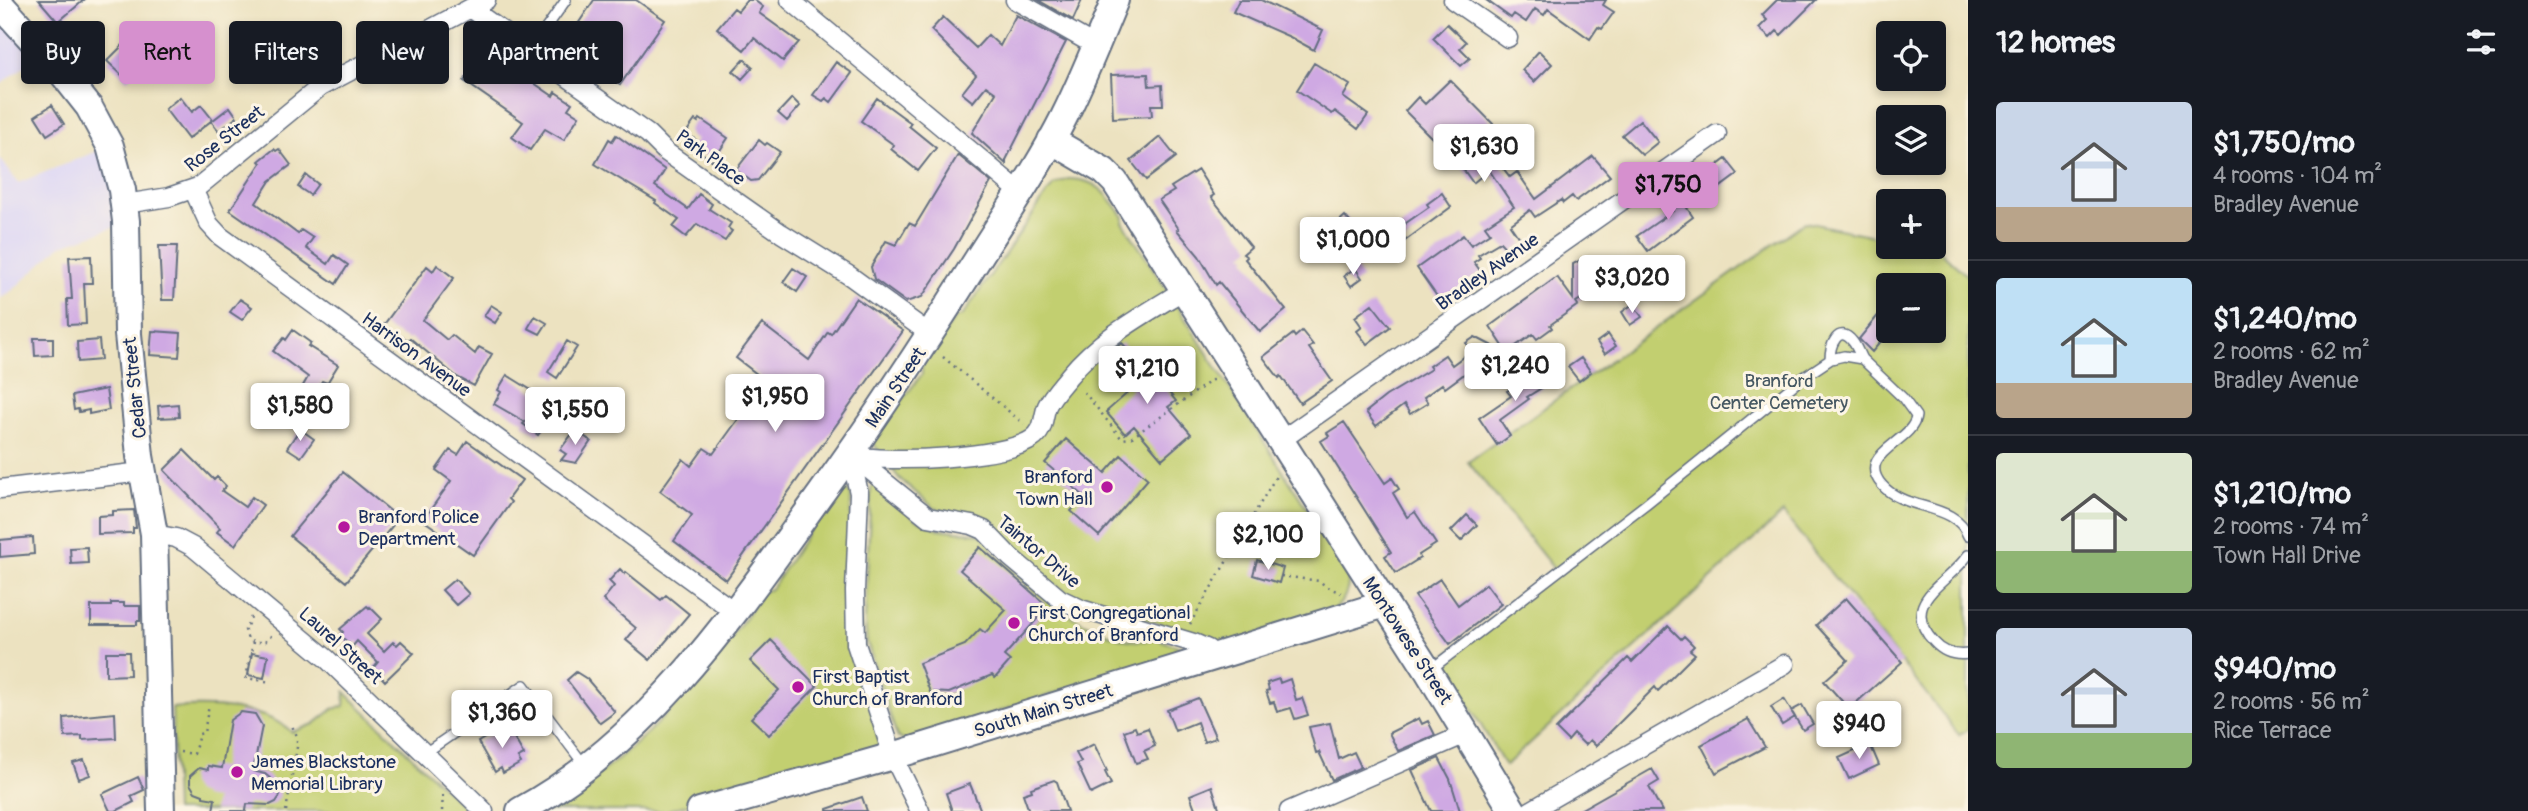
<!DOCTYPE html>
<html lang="en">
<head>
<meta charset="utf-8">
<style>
	:root { --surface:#171b24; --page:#20242c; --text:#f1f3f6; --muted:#9ea1a6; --line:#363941; --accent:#d690ce }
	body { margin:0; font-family:Pangolin,sans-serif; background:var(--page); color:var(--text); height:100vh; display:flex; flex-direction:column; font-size:26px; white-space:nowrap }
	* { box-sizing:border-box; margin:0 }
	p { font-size:23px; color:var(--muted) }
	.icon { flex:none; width:38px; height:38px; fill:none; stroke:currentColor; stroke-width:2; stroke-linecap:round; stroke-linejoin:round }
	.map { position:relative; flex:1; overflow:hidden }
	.panel { display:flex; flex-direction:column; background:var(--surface); width:560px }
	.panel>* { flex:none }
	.banner { position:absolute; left:21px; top:21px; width:665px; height:63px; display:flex; gap:14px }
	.fabs { position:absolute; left:1876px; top:21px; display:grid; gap:14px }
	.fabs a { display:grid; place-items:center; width:70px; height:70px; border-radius:7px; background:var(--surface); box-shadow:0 4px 10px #0003; font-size:35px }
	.price { position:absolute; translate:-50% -60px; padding:0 16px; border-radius:7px; background:#fff; color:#222; font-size:23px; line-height:46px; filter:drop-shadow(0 2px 4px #0008) }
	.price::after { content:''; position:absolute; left:50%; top:42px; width:21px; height:16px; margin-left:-10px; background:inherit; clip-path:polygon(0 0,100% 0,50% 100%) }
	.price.active { background:var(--accent); color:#111 }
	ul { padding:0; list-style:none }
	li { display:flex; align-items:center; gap:21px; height:175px; padding:0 28px }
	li+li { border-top:2px solid var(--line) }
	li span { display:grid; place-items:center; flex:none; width:196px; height:140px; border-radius:7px; color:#555 }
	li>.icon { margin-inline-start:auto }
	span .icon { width:84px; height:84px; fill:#fffc; stroke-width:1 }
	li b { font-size:30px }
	h2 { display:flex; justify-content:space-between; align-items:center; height:84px; padding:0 28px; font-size:30px }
	.tag { padding:0 24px; border-radius:7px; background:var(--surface); box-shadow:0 4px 10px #0003; font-size:24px; line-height:63px }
	.tag.active { background:var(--accent); color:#111 }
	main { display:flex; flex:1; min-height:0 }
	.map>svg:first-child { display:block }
	.built { fill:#dcd6f6 }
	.green { fill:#c2cf70; stroke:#6e7f67; stroke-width:2; fill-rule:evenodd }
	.building { fill:#cfa9e3 }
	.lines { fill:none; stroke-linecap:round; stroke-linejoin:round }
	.lane-casing { stroke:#646e80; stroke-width:12 }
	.street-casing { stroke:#646e80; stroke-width:21 }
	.secondary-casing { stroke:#646e80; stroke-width:30 }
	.path { stroke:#646e80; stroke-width:2.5; stroke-dasharray:2 5; stroke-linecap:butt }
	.lane { stroke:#fff; stroke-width:9 }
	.street { stroke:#fff; stroke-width:18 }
	.secondary { stroke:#fff; stroke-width:26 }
	.poi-dot { fill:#b5179e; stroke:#fcf5e5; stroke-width:2.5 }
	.labels { text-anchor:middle; stroke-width:6; stroke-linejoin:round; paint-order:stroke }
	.street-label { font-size:19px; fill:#1b2f5e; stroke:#fcf5e5 }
	.park-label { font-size:19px; fill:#455762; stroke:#fcf5e5 }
	.poi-label { font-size:19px; fill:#1b2f5e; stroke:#fcf5e5; text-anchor:start }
</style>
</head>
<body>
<main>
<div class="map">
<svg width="1968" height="811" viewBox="0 0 1968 811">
	<rect width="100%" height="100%" fill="#fcf5e5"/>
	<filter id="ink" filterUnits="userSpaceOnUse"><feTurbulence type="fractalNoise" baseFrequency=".0143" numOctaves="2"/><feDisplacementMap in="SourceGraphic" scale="14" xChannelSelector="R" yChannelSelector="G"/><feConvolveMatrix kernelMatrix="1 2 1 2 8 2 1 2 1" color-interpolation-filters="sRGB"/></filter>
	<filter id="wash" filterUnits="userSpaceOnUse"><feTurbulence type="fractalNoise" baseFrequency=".00686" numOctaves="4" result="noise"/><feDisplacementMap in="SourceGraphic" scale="28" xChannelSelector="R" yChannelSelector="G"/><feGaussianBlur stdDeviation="1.57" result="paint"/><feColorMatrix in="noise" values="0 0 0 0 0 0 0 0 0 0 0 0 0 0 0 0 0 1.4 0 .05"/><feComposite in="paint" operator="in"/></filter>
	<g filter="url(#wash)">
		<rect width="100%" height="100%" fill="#ece2c0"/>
		<path class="built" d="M0,4L43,52L0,85Z
			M110,146L126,223L60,246L14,289L0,299V158L18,183Z"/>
		<path class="green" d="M1068,179C1097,178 1109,196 1124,217L1123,222L1347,571C1350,586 1347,597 1336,608L1226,644L1073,596L1051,582L1013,548L990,524L934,508L899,478L873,443L872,440L922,374V365L955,318L963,315L1048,192L1054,185Z
			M1805,222L1888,239V247L1938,249L1968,277V729L1959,735L1783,513L1505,766L1461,691L1444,657L1554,569L1468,462ZM1888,285H1934V331H1888Z
			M875,485L915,519L939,529L980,534L992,546L991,550C1011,566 1029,585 1049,601C1071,618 1128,651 1154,638L1183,648L1186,652L905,741L897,737L867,642L865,622L871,488Z
			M837,488H842L851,494L850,557L879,747L665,811H546C634,756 707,680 762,592L771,589Z
			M345,692L468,811H175L172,708C209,705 263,706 292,732L314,724L333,709L344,706Z"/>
		<g id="blocks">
			<path class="building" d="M39,0H84L58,22Z
				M594,0H636L665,20L620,85L574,53L586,34L576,27Z
				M747,0H754L763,7L759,13L799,42L783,61L754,38L744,50L717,28L734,8L738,11Z
				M1038,0H1082L1073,20Z
				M1239,0H1261L1323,30L1314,50L1290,37L1233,12Z
				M1486,0H1606L1603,5L1614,12L1602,29L1598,27L1590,39L1548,9L1544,15L1535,9L1526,22L1514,14L1511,18Z
				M1777,0H1816L1781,35L1777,31L1770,38L1759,28L1767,20L1762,15Z
				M1016,15L1066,42L1006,160V164L972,133L996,93L986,86L973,102L962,93L976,75L931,30L943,17L976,48L988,35L1000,46Z
				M1447,24L1466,42L1460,48L1470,58L1461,66L1433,38Z
				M128,40L148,59L127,80L107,61Z
				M486,50L553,96L555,92L572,103L568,109L579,116L564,140L545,129L530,150L512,137L523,122L464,81Z
				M1539,51L1552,64L1534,82L1522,70Z
				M744,59L753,67L742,79L733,71Z
				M836,62L852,73L831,102L826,98L823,101L813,95Z
				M1314,63L1350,85L1343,97L1368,115L1358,129L1335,111L1332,114L1297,90Z
				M1148,74L1149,86L1162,85L1163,105H1151L1152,116L1113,118L1111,75Z
				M1450,80L1498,129L1484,143L1510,177L1517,172L1536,199L1593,156L1610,176L1576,201L1572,196L1563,203L1561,200L1535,217L1530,210L1510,225L1523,244L1510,253L1500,242L1478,255L1480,258L1474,262L1481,272L1441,302L1417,268L1463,235L1471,245L1490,233L1485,226L1514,207L1489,170L1473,183L1463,169L1405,111L1418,97L1425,104Z
				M180,97L192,112L201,105L213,120L230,107L237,117L219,131L211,121L188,139L165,109Z
				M792,98L800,106L787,121L778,113Z
				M877,98L911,123L909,126L936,148L918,171L891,149L894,145L861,121Z
				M52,105L64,124L47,135L35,116Z
				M700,119L728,138L713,161L692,146L696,140L690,136L688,130L695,120L698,122Z
				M1640,120L1658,142L1642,155L1622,135Z
				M616,135L665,170L655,186L688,209L699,194L712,204L709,209L731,223L728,228L732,231L725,241L697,224L686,237L673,227L679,220L655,203L656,201L595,164L609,139L612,141Z
				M1160,137L1176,157L1146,180L1131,161Z
				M759,140L765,145L767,143L780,152L758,180L751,181L736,170Z
				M274,149L276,151L279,149L291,165L270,181L256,203L298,234L301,230L313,238L306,248L328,264L334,255L348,265L336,284L230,210L261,163L259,161Z
				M958,155L991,182L954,249L922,297L906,302L874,279L871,267L886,241L896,245L909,223L915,226Z
				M1726,159L1738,174L1715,191L1703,176Z
				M1198,170L1214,195L1211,197L1251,247L1243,254L1247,257L1245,259L1286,310L1260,332L1219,282L1216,285L1199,256L1177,230L1179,229L1159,200L1174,191L1171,187Z
				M306,175L318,184L310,195L298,187Z
				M1685,192L1693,204L1687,208L1693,217L1648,251L1637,236L1673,211L1668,203Z
				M1442,193L1451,207L1376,262L1367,250L1429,207L1427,204Z
				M1345,216L1355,228L1347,236L1336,224Z
				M159,246H177L174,300H162Z
				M91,256L92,283H84L86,324L68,325L67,299H72L69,257Z
				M1584,258L1589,265L1595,261L1606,278L1600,282L1603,285L1576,302L1578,305L1550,325L1552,328L1537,339L1533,334L1507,352L1490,326L1557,277L1573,299V264Z
				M437,265L454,278L423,320L447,340L452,335L475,354L479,347L492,354L474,386L457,377L410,338L408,340L383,326L427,266L433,271Z
				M793,268L807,277L797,292L783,282Z
				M1355,268L1362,278L1351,286L1344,276Z
				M856,298L903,331L726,580L674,541L692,515L660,491L683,459L691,466L704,448L713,454L766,381L736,358L762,324L809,360L828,332L831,334Z
				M240,299L252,307L242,320L230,312Z
				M1888,303V333L1872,352L1859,339Z
				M1372,304L1390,327L1367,344L1357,331L1362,327L1355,317Z
				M1633,304L1642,317L1630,325L1622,312Z
				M491,305L502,312L495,323L484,316Z
				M535,316L547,323L540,334L528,328Z
				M293,330L311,343L308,346L338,365L327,383L322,381L312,398L300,391L308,377L273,351L284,338L286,340Z
				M152,331L181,333L179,357L150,355Z
				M1302,331L1313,345L1309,348L1332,381L1300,403L1281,376L1279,378L1263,357L1293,334L1295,337Z
				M1608,334L1616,346L1605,354L1597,342Z
				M1475,337L1506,353L1486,367L1482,361L1445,388L1442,384L1424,397L1428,403L1410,414L1404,405L1376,426L1366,412L1386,396L1431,369L1429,366L1445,355L1452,365L1471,351L1466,343Z
				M34,338H53V355L35,356Z
				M99,340L101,360L78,362L77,342Z
				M567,341L577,347L557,378L548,372Z
				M1122,343L1131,353L1135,351L1176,401L1168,407L1191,434L1162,459L1134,426L1125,434L1106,412L1132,389L1114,367L1122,360L1114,349Z
				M1581,358L1591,372L1579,381L1568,367Z
				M1547,365L1556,379L1527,397L1529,399L1500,420L1510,436L1497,445L1479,418L1511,396L1507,391Z
				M507,375L541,396L543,392L556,401L542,420L547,423L538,435L523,424L525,422L494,404L501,392L498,390Z
				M106,389L109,410L89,414V410L79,412L78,409L74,410L72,396Z
				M178,404L179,417L159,418L158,406Z
				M1344,422L1385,483L1392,478L1399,489L1393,493L1407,517L1415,512L1436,544L1419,555L1420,558L1396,573L1385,556L1391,552L1321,441L1329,436L1327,433Z
				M300,429L314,439L301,457L287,448Z
				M575,430L591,441L576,463L561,460L566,454L560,450Z
				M1066,439L1105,473L1121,455L1148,479L1099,536L1071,511L1084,496L1045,463Z
				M467,441L522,480L508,499L511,502L473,555L423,520L451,481L436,470L450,450L458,455Z
				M184,450L214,480L217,477L226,486L222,491L245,507L252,497L263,505L235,545L217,532L220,528L164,470Z
				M343,472L399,518L346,582L290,536Z
				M134,510L136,528H133V533L98,534V516L113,515V511Z
				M1467,515L1477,525L1461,541L1451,531Z
				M33,537L34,554L0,557V540Z
				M87,547L88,563L71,564L70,548Z
				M980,547L1044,603L1039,617L1004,656L1010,661L995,678L992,675L949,693L930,692L919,663L965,645L980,629L985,633L1006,610L960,570Z
				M1257,560L1283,568L1279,583L1253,575Z
				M620,569L625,574L626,572L661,600L666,595L689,614L650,660L626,640L636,628L603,600L614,586L609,581Z
				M455,579L469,594L456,605L442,590Z
				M1440,579L1458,605L1486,584L1501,604L1450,644L1415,596Z
				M1846,598L1902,662L1849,709L1824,681L1848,660L1816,625Z
				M111,603H124V606H140V621H137V625H91V606H111Z
				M367,606L369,608L370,607L382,619L367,634L384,651L393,642L397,645L401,641L414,653L385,681L373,668L378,662L357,641L352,647L340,635L343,632L340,629Z
				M1668,626L1681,639L1684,636L1694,646L1690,650L1695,654L1658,691L1655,687L1596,746L1590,740L1585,745L1574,734L1568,741L1556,729L1628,658L1632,662Z
				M771,640L817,686L769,735L751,718L779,690L750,661Z
				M106,652H129L130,675L106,676Z
				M252,653L268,656L264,678L248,675Z
				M576,672L587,679L615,712L600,723L567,680Z
				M1279,679L1280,683L1290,679L1296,700L1302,698L1308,715L1295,719L1291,708L1277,712L1274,702L1270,703L1266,691L1269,690L1267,683Z
				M1198,698L1216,738L1204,742L1197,722L1175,731L1167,710Z
				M1784,699L1795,717L1782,725L1771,707Z
				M1802,705L1813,724L1803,730L1791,711Z
				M241,712L255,714L262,726L253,771L265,774L277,784L280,796L276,802L270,805L247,804L246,811H213L215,799L203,797V795L195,792L190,784V776L199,768L208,770V766L222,768L230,720Z
				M115,713L116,738L82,740V736L65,737L64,718Z
				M1419,718L1422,724L1428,721L1435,735L1398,751L1389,733Z
				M1748,719L1765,747L1716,773L1701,745Z
				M1330,723L1339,759L1354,752L1361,767L1332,780L1319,752L1316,753L1309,727Z
				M507,725L524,755L518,758L521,763L503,773L501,768L495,772L478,742Z
				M1135,727L1137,732L1148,728L1155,746L1144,751L1148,759L1136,763L1124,731Z
				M1094,744L1107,771L1105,772L1111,784L1091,794L1077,764L1081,762L1076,753Z
				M1870,744L1879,765L1849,779L1839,758Z
				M1439,758L1450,779L1460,811H1431L1412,770Z
				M84,760L90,775L79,779L73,763Z
				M1652,769L1659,781L1649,787L1662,811H1578Z
				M138,777L144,790L131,796L134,802L116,811H110L102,794Z
				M1054,780L1057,782L1067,811H1029L1023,794L1032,791L1031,788Z
				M970,784L981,811H952L946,793Z
				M1212,786L1220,811H1196L1190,795Z
				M862,797L867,811H827V809Z"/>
		</g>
	</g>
	<g filter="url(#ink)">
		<use href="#blocks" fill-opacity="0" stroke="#646e80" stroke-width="2"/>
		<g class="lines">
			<defs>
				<path id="lane" d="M530,51L566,0
					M1830,359C1830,346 1838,323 1853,342C1857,347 1859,354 1862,359
					M1968,555C1948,584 1897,602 1934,642C1943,652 1955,656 1968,654
					M1430,670L1646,504L1801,379L1831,359L1844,356L1862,359L1903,398L1916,416C1914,442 1854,453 1882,485C1905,512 1956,502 1968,536
					M500,718L534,698
					M460,728L479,731L490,725
					M425,753L524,685L585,766"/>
				<path id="street" d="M790,0L1020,192
					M1015,0L1096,46
					M1453,0L1508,38
					M471,9L648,134L666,152L781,233L850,276L930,334
					M193,189L209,224L220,236L735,612
					M125,204L169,197L198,187L320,87L486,0
					M1280,441L1717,134
					M850,454L928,517L972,525L984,530L1010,557L1060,599L1081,609L1194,643L1208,649L1215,657
					M850,454L859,493L855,591L856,644L893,756L920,811
					M853,455C886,464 1005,458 1032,439C1045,430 1042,419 1047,406C1052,395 1062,385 1069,376C1100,338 1143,315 1184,290
					M0,489L142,472
					M154,534L176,538L193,547L327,659L484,811
					M1289,811L1468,733
					M1530,811L1785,664"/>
				<path id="secondary" d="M0,4L63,74L89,107L110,146L122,190L126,221L128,334L140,456L154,534L161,811
					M1051,140L1104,171L1115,182L1428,671L1513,811
					M520,811C651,739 735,613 820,495C876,418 928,338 979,257C1008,211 1040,165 1064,117C1083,79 1099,39 1115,0
					M700,811L893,756L1385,604"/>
			</defs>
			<use href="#lane" class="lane-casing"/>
			<use href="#street" class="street-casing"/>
			<use href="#secondary" class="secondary-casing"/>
			<path class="path" d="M943,357L1024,424
				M1084,392L1122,439L1131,438L1215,378
				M1281,576L1320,581L1325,586L1341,593
				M251,617L245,630L248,640L253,642H265L272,635
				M1190,624L1278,473
				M253,642L246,678L271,682
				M180,752L194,754L199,734L204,733L209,704
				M286,811L297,747V736L292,726
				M442,811L443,793"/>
			<use href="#lane" class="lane"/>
			<use href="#street" class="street"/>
			<use href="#secondary" class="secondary"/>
		</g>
	</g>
	<g class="poi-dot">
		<circle cx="1107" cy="487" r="7"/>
		<circle cx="344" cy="527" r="7"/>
		<circle cx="1014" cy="623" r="7"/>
		<circle cx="798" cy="687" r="7"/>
		<circle cx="237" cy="772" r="7"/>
	</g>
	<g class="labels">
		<g class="street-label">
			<text transform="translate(224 138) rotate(-38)" y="7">Rose Street</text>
			<text transform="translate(711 157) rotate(36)" y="7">Park Place</text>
			<text transform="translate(1487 271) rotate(-35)" y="7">Bradley Avenue</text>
			<text transform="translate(417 354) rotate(36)" y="7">Harrison Avenue</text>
			<text transform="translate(895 387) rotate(-56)" y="7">Main Street</text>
			<text transform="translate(134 388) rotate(-96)" y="7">Cedar Street</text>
			<text transform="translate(1039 551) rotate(40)" y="7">Taintor Drive</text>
			<text transform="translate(1408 640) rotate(57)" y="7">Montowese Street</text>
			<text transform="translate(341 645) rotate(42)" y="7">Laurel Street</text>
			<text transform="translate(1043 710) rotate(-17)" y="7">South Main Street</text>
		</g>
		<g class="park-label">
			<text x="1779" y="387">Branford<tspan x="1779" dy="22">Center Cemetery</tspan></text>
		</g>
		<g class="poi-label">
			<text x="1093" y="483" text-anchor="end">Branford<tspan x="1093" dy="22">Town Hall</tspan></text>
			<text x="358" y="523">Branford Police<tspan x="358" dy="22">Department</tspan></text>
			<text x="1028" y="619">First Congregational<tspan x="1028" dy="22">Church of Branford</tspan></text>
			<text x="812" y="683">First Baptist<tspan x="812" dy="22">Church of Branford</tspan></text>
			<text x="251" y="768">James Blackstone<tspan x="251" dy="22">Memorial Library</tspan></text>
		</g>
	</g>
</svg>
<div class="fabs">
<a><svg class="icon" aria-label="locate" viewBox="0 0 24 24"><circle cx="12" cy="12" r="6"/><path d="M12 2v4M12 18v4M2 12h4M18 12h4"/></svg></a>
<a><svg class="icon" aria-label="layers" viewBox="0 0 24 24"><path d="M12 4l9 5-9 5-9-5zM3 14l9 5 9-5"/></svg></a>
<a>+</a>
<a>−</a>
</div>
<b class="price" style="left:1484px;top:184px">$1,630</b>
<b class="price active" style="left:1668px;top:222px">$1,750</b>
<b class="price" style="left:1353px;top:277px">$1,000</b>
<b class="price" style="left:1632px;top:315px">$3,020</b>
<b class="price" style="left:1515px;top:403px">$1,240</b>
<b class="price" style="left:1147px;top:406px">$1,210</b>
<b class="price" style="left:775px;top:434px">$1,950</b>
<b class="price" style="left:300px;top:443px">$1,580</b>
<b class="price" style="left:575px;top:447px">$1,550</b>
<b class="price" style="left:1268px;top:572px">$2,100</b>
<b class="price" style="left:502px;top:750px">$1,360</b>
<b class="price" style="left:1859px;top:761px">$940</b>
<div class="banner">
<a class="tag">Buy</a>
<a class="tag active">Rent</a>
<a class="tag">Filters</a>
<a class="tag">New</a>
<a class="tag">Apartment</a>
</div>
</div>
<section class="panel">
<h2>12 homes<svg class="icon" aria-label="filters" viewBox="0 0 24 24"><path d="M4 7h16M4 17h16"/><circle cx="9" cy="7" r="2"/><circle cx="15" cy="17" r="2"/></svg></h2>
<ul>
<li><span style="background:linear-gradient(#c9d6e8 75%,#b9a48a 0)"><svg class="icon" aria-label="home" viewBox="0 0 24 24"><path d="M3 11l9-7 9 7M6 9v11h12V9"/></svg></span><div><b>$1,750/mo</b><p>4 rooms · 104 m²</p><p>Bradley Avenue</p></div></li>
<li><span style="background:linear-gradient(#bfe0f5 75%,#b9a48a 0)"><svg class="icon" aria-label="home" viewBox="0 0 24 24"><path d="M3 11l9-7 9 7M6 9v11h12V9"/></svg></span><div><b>$1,240/mo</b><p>2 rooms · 62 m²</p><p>Bradley Avenue</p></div></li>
<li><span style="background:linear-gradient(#dfe7d0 70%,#8fb573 0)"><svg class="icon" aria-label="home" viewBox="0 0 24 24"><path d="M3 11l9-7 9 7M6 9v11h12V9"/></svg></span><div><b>$1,210/mo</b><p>2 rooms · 74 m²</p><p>Town Hall Drive</p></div></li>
<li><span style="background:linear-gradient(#c9d6e8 75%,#8fb573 0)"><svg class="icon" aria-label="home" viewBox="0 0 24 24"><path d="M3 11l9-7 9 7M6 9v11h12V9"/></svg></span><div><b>$940/mo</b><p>2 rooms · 56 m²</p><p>Rice Terrace</p></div></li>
</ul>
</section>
</main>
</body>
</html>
